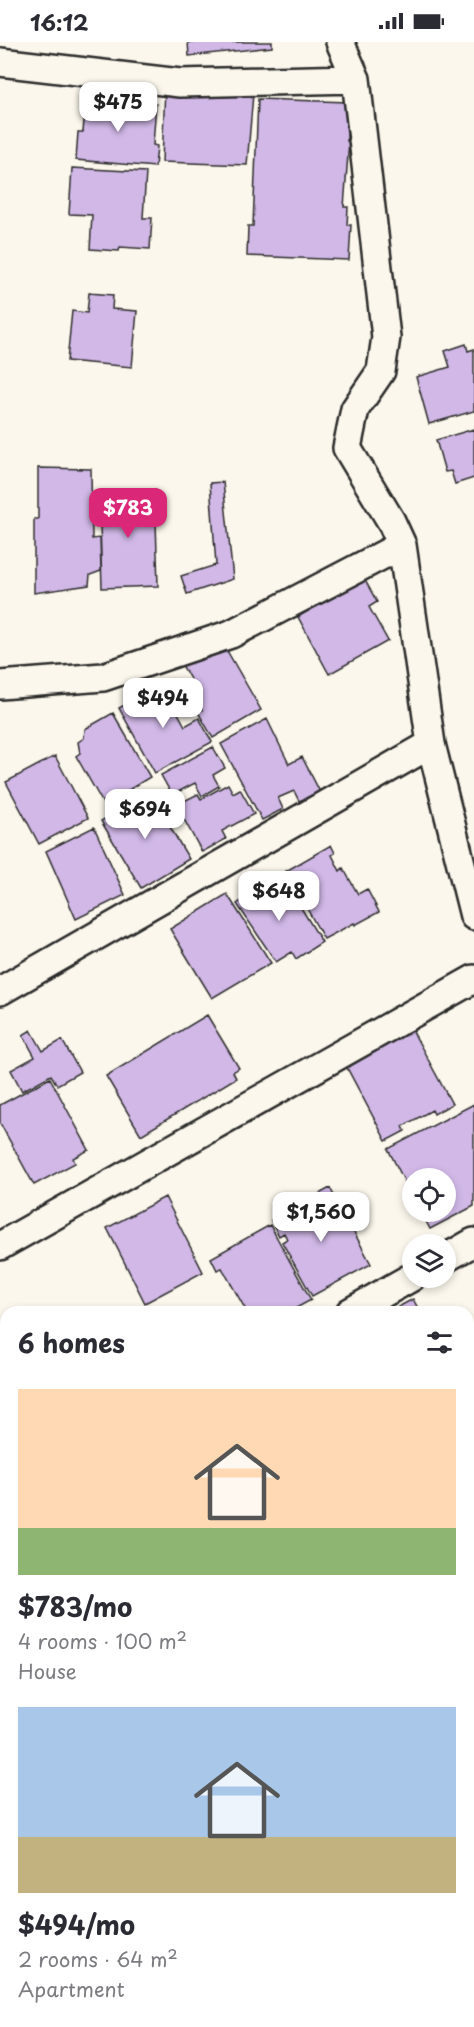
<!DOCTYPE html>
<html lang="en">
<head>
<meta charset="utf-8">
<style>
	:root { --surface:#fff; --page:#f2f2f3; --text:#2b2b33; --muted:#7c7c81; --accent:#db2777 }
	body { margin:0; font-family:"Playpen Sans",sans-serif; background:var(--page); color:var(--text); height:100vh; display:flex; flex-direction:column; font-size:22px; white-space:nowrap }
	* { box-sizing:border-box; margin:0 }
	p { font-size:20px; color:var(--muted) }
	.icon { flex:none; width:33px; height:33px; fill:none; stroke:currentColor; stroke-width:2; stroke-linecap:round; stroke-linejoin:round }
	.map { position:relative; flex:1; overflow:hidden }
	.panel { position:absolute; left:0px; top:1264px; width:474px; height:722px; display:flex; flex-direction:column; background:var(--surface); border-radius:18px 18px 0 0; box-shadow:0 3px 9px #0003 }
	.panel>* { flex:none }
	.tools { position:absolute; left:402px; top:1126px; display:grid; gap:12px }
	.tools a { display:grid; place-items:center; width:54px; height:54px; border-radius:50%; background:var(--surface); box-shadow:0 3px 9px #0003; font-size:30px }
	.price { position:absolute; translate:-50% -51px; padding:0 14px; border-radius:12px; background:#fff; color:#222; font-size:20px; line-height:39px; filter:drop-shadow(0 2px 3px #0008) }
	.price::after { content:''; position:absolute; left:50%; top:36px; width:18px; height:14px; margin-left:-9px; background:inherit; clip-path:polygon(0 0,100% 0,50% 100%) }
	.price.current { background:var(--accent); color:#fff }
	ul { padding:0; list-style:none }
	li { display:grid; align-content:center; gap:12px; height:318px; padding:0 18px }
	li span { display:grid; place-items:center; height:186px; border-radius:0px; color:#555 }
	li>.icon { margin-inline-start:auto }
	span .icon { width:108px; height:108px; fill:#fffc; stroke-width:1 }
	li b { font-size:26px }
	h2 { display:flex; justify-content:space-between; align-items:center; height:72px; padding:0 18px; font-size:26px }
	.status { display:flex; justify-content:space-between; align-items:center; height:42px; padding:0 30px; background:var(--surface); direction:ltr }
	.status svg { height:16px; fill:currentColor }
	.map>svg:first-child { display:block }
	.building { fill:#d1b8e7; stroke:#2b2b2b; stroke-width:1.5 }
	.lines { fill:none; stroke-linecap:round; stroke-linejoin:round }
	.minor-casing { stroke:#2b2b2b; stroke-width:32 }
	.minor { stroke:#fbf7ec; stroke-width:27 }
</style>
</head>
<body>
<div class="status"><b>16:12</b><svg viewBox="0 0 49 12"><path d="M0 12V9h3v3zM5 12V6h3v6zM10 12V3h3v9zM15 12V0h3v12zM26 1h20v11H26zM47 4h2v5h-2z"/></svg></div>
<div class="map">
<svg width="474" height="1985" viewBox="0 0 474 1985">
	<rect width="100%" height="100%" fill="#fbf7ec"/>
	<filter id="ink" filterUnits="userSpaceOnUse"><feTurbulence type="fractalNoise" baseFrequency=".0167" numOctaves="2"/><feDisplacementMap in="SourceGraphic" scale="12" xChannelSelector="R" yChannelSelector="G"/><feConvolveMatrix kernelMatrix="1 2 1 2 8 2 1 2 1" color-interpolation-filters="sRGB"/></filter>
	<g filter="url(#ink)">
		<path class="building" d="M188,0H272V5L189,14Z
			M165,45L253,52L247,123L162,120Z
			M86,57L156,62L153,103L157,104L155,125L76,118L78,90H83Z
			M258,57L348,60L347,99H349L344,165H348L347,183H351L349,218L247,214L248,184H253Z
			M72,126L146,130L143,176H152L150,207L120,205L119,209L90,207L92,173L69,172Z
			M89,251L113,253L112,267L137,269L132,325L67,319L72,269L87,271Z
			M466,302L468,309L474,307V369L429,382L416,335L450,325L445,309Z
			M474,387V436L455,442L451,429L445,430L436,398Z
			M38,426L91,427L92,497L100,496L101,529L90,533L89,543L34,551V477H38Z
			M223,440L233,537L187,552L181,534L216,523L210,441Z
			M155,448L158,544L102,546L99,450Z
			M361,531L377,560L369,565L388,599L329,632L298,575L308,569L304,562Z
			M222,600L261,668L213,696L198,670L202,668L194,654L198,651L182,623Z
			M162,642L185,684L199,676L212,700L155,731L119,666Z
			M113,671L150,735L104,763L76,714L80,711L78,700L84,696L85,687Z
			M267,677L289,722L302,715L320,750L299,759L294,749L278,756L283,767L262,778L221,702Z
			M213,705L225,726L213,733L219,744L202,754L195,741L172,753L161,733Z
			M55,714L88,776L39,802L6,740Z
			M228,742L233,751L240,747L254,772L222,789L226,797L202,810L176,763L198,752L201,757Z
			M150,751L189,817L141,846L101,779Z
			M94,785L125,853L76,877L46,809Z
			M331,803L335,811L332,813L340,829L343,826L358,852L367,847L379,870L355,883L354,881L324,897L286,829Z
			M272,837L284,856L292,851L322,900L296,917L292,910L276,920L237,862Z
			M227,852L271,921L212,956L170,887Z
			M207,973L239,1026L233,1030L236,1036L141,1093L106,1034Z
			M411,986L452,1062L434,1072L432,1068L403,1084L405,1089L386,1099L345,1022Z
			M31,988L43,1009L62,998L80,1030L57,1043L51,1033L22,1049L11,1028L35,1015L23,993Z
			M50,1036L89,1108L73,1116L75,1121L34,1143L0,1081V1063Z
			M474,1062V1164L430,1187L421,1170H446V1137H412V1154L388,1107Z
			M330,1146L337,1159L327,1165L331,1173L342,1168L371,1222L312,1254L282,1200L287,1197L284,1191L279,1194L271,1178Z
			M165,1155L203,1230L145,1261L107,1186Z
			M270,1183L311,1258L289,1270H247L222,1226L217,1228L211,1216Z
			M413,1257L420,1270H389Z
			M6,1321V1357L0,1346V1325Z
			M0,1352L6,1363V1419L0,1422Z
			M468,1359L474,1372V1408L469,1410Z
			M6,1473V1566L0,1570V1476Z
			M474,1478V1538L468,1527V1481Z
			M468,1545L474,1556V1576L468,1579Z
			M474,1745V1802L468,1791V1748Z
			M468,1796L474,1807V1829L468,1818Z
			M474,1832V1895L468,1885V1836Z
			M0,1836L6,1850V1867L0,1870Z
			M6,1882V1952L0,1955V1885Z
			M6,1967V1980H86L88,1985H0V1969Z
			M237,1980H335L337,1985H239Z
			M390,1980H410L401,1985H392Z"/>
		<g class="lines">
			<defs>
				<path id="minor" d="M340,0L356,37L386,295L381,329L355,367L347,406L391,479L402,503L431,702L474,874
					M0,20L180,41L356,37
					M0,643L103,635L231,592L402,503
					M0,949L431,702
					M0,1204L474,937
					M446,1216L474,1200
					M350,1270L412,1235
					M0,1468L6,1465
					M468,1472L474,1469
					M0,1714L6,1710
					M468,1724L474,1721
					M0,1761L6,1770
					M125,1980L127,1985
					M378,1980L381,1985"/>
			</defs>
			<use href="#minor" class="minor-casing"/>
			<use href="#minor" class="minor"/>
		</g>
	</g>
</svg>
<div class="tools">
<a><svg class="icon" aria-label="locate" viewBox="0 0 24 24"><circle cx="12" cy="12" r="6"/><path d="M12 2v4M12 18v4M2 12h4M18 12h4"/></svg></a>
<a><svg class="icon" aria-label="layers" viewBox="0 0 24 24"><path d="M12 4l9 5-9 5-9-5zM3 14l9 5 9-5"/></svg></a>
</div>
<b class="price" style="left:118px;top:91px">$475</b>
<b class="price current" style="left:128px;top:497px">$783</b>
<b class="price" style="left:163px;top:687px">$494</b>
<b class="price" style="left:145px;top:798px">$694</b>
<b class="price" style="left:279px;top:880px">$648</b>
<b class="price" style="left:321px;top:1201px">$1,560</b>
<section class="panel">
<h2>6 homes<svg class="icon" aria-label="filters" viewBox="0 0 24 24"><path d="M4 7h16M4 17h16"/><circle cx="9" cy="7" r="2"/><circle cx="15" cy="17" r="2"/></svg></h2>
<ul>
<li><span style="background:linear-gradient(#ffd9b3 75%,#8fb573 0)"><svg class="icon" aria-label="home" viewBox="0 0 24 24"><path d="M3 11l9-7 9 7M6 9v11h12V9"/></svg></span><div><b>$783/mo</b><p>4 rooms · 100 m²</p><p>House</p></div></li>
<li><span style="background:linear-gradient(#a9c7e8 70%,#c2b280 0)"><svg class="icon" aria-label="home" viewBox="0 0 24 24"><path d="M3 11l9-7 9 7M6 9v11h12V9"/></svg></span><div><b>$494/mo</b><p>2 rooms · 64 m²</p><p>Apartment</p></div></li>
</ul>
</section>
</div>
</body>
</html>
